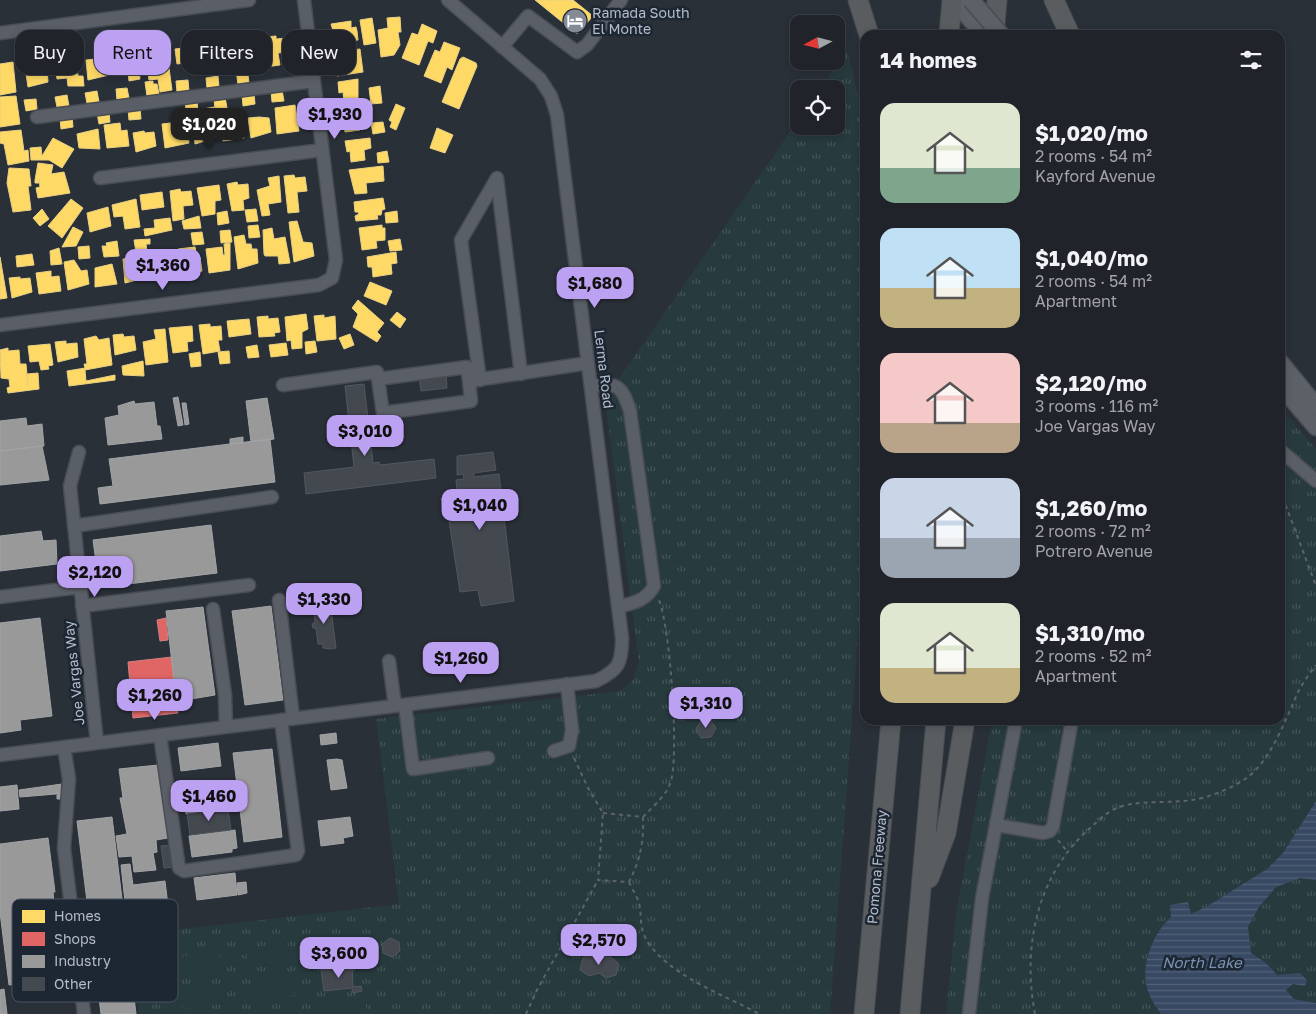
<!DOCTYPE html>
<html lang="en">
<head>
<meta charset="utf-8">
<style>
	:root { --surface:#20242a; --page:#282c32; --text:#f1f3f6; --muted:#a2a4a8; --line:#3d4147; --accent:#bca0f2 }
	body { margin:0; font-family:"Golos Text",sans-serif; background:var(--page); color:var(--text); height:100vh; display:flex; flex-direction:column; font-size:19px; white-space:nowrap }
	* { box-sizing:border-box; margin:0 }
	p { font-size:16px; color:var(--muted) }
	.icon { flex:none; width:28px; height:28px; fill:none; stroke:currentColor; stroke-width:2; stroke-linecap:round; stroke-linejoin:round }
	.map { position:relative; flex:1; overflow:hidden }
	.details { position:absolute; left:860px; top:30px; width:425px; height:695px; display:flex; flex-direction:column; background:var(--surface); border-radius:15px; box-shadow:0 2px 8px #0003,0 0 0 1px var(--line) }
	.details>* { flex:none }
	.hud { position:absolute; left:15px; top:30px; width:475px; height:45px; display:flex; gap:10px }
	.needle { width:32px; rotate:263deg }
	.tools { position:absolute; left:790px; top:15px; display:grid; gap:10px }
	.tools a { display:grid; place-items:center; width:55px; height:55px; border-radius:10px; background:var(--surface); box-shadow:0 2px 8px #0003,0 0 0 1px var(--line); font-size:25px }
	.price { position:absolute; translate:-50% -42px; padding:0 11px; border-radius:10px; background:var(--accent); color:#111; font-size:16px; line-height:32px; filter:drop-shadow(0 1px 2px #0008) }
	.price::after { content:''; position:absolute; left:50%; top:30px; width:15px; height:11px; margin-left:-8px; background:inherit; clip-path:polygon(0 0,100% 0,50% 100%) }
	.price.current { background:#222; color:#fff }
	ul { padding:0; list-style:none }
	li { display:flex; align-items:center; gap:15px; height:125px; padding:0 20px }
	li span { display:grid; place-items:center; flex:none; width:140px; height:100px; border-radius:15px; color:#555 }
	li>.icon { margin-inline-start:auto }
	span .icon { width:60px; height:60px; fill:#fffc; stroke-width:1 }
	li b { font-size:21px }
	h2 { display:flex; justify-content:space-between; align-items:center; height:60px; padding:0 20px; font-size:21px }
	.chip { padding:0 18px; border-radius:15px; background:var(--surface); box-shadow:0 2px 8px #0003,0 0 0 1px var(--line); font-size:18px; line-height:45px }
	.chip.current { background:var(--accent); color:#111 }
	.map>svg:first-child { display:block }
	.park { fill:url(#park-tufts) }
	.garden { fill:#273a3e }
	.water { fill:url(#water-rules) }
	.homes { fill:#ffd966; stroke:#e8d084 }
	.shops { fill:#e06666; stroke:#d38084 }
	.industry { fill:#999; stroke:#a1a4a7 }
	.building { fill:#444950; stroke:#52575f }
	.lines { fill:none; stroke-linecap:round; stroke-linejoin:round }
	.minor-casing { stroke:#484c53; stroke-width:15 }
	.major-casing { stroke:#484c55; stroke-width:19 }
	.highway-casing { stroke:#474c53; stroke-width:21 }
	.path { stroke:#5d636a; stroke-width:2; stroke-dasharray:4 4; stroke-linecap:butt }
	.minor { stroke:#5a5e66; stroke-width:12 }
	.major { stroke:#5c6168; stroke-width:16 }
	.highway { stroke:#5a5d60; stroke-width:19 }
	.major-bridge-casing { stroke:#484c55; stroke-width:19; stroke-linecap:butt }
	.major-bridge { stroke:#5c6168; stroke-width:16 }
	.labels { text-anchor:middle; stroke-width:5; stroke-linejoin:round; paint-order:stroke }
	.poi-label { font-size:14px; fill:#b4bcc9; stroke:#1d2633; text-anchor:start }
	.street-label { font-size:14px; fill:#b4bcc9; stroke:#1d2633 }
	.water-label { font-size:15px; font-style:italic; fill:#7c92b1; stroke:#1d2633 }
	.key { fill:#1d2633; stroke:#4a5360; stroke-width:1 }
	.key-label { font-size:14px; fill:#b4bcc9 }
</style>
</head>
<body>
<div class="map">
<svg width="1316" height="1014" viewBox="0 0 1316 1014">
	<defs>
		<pattern id="park-tufts" width="24" height="20" patternUnits="userSpaceOnUse" patternTransform="scale(1.25)"><rect width="24" height="20" fill="#273a3e"/><path d="M3 7l-1-3M5 7V3M7 7l1-3M15 17l-1-3M17 17v-4M19 17l1-3" fill="none" stroke="#445559"/></pattern>
		<pattern id="water-rules" width="6" height="5" patternUnits="userSpaceOnUse" patternTransform="scale(1.25)"><rect width="6" height="5" fill="#384963"/><path d="M0 2.5h6" fill="none" stroke="#526178"/></pattern>
	</defs>
	<rect width="100%" height="100%" fill="#2a3038"/>
	<path class="park" d="M847,50L865,124V543L830,1014H139L130,935L399,904L376,719L620,691L633,680L639,663L605,399L799,119V126H836V89H820Z
		M1280,408L1316,449V1014H946L956,914L992,720H1280Z"/>
	<path class="garden" d="M288,943L290,963L248,968L246,949Z
		M219,952L221,971L179,977L176,957Z
		M292,975L295,995L252,1000L250,981Z
		M223,984L225,1003L183,1009L181,989Z
		M365,999L367,1014H324L323,1005Z
		M296,1007L297,1014H254V1013Z"/>
	<path class="water" d="M1316,801V880L1300,878L1276,887L1259,907L1248,927L1251,953L1266,963L1277,975L1300,973L1307,980L1305,986L1293,984L1286,990L1294,999L1316,1003V1014H1161C1154,1004 1148,995 1146,983C1142,961 1155,931 1171,917L1170,905L1188,902L1191,914L1206,907L1267,869L1283,853Z"/>
	<path class="homes" d="M535,0H573L593,16L577,34Z
		M400,17L401,32H398L400,45L394,55L381,57L378,30L388,28L387,18Z
		M372,18L376,43L364,45L360,20Z
		M351,21V28L356,27L357,31L358,40L353,41L351,38V42L337,44L331,24Z
		M422,24L437,31L433,43L428,41L419,65L402,58L412,33L418,35Z
		M276,36V39L287,38L289,52L278,53L280,65L266,67L264,56H267L265,37Z
		M258,39L261,65L250,67V60H247V63L237,64L236,41Z
		M444,42L460,48L452,70L447,67L441,83L424,76L435,50L440,52Z
		M217,43V47L227,45L228,65L220,66V70L210,71L206,45Z
		M198,46L199,61L177,64L175,49Z
		M360,49L363,72L337,76L336,65L344,64L345,51Z
		M156,51L157,54L167,53L172,90L160,92L158,79L149,80L146,52Z
		M137,54L140,79L129,81L128,71L117,72L116,56Z
		M463,57L476,63L477,66L459,109L442,102L460,59Z
		M96,59L97,62L107,61L109,75L88,80L86,60Z
		M76,61L78,76H83L84,86H68L67,78L57,79L55,64Z
		M13,62L16,92L0,95V64Z
		M36,66V69L47,68L48,82L28,87L25,67Z
		M247,67L249,83L238,85L236,69Z
		M218,76L219,87L207,88L206,78Z
		M358,79V101L344,103L343,92L339,93L338,82Z
		M188,80L189,91L177,92L176,81Z
		M153,81V84H157L159,94L147,96L145,82Z
		M380,86L382,103L371,104L369,88Z
		M127,88L129,98L117,100L116,89Z
		M282,90L284,101L272,102L271,91Z
		M97,91L99,102L87,103L85,93Z
		M254,93L255,104L243,106L242,95Z
		M67,95L69,106L57,107L55,97Z
		M16,96L20,124L0,127V97Z
		M225,97L227,108L215,109L214,99Z
		M36,99L37,109L26,111L24,100Z
		M197,101L198,112H193V116L187,117L185,102Z
		M396,104L405,108L396,130L390,127L392,122L389,120Z
		M295,105L299,131L277,134L275,108Z
		M214,107L216,122L205,124L203,109Z
		M140,108L141,119L129,120L128,109Z
		M364,108L366,125H360V130L345,132L342,111Z
		M109,111L110,122L99,124L97,113Z
		M202,115L204,126L214,124L215,138L195,144L192,117Z
		M241,115L244,138L223,141L221,125L233,124L232,116Z
		M72,116L73,127L61,129L60,118Z
		M232,116L233,124L222,125L221,118Z
		M259,117L269,118L271,132L251,138L248,118Z
		M186,121L189,143L165,148L162,124Z
		M383,122L385,132L373,134L371,123Z
		M120,123L121,131L127,130L129,146L107,148L104,125Z
		M437,128L453,135L445,153L430,148Z
		M98,129L100,149L79,148L77,134Z
		M21,130L24,151L28,150L29,161L8,165L4,144L0,143V132Z
		M144,131L145,133L154,132L156,146L136,152L133,133Z
		M53,138L74,149L62,168L49,160H31L30,148L41,147L42,156Z
		M370,138L371,148L364,150L365,160L351,162L350,151L347,152L345,141Z
		M387,151L389,162L378,163L377,153Z
		M38,163L53,165L51,174L64,172L70,193L38,198L36,188L40,187L39,179V183H35V180Z
		M383,166L384,181L366,183L367,193L355,194L349,170Z
		M9,168L29,169L31,186H28L31,210L13,212L7,183Z
		M294,175L295,178L305,177L307,191L297,192L299,212L288,213L284,176Z
		M279,176L281,202L268,204L270,215L262,216L257,190L270,186L268,178Z
		M237,182L238,185L248,184L249,198L243,200L244,210L232,211L227,184Z
		M219,185L221,200L215,201V214L202,216L197,188Z
		M180,189L181,192L191,191L193,205L183,206L184,219L173,221L170,191Z
		M162,192L164,207L142,210L140,195Z
		M383,198L385,209L382,210L381,215H377L378,219L356,221L355,216L359,214L358,212H355L354,202Z
		M71,199L83,208L62,238L48,226Z
		M136,199L140,227L125,229L123,216L114,217L112,205Z
		M108,207L111,226L90,232L87,213Z
		M42,209L49,219L40,226L33,218Z
		M256,209L258,221L247,222L245,210Z
		M227,211L229,223L218,225L217,213Z
		M397,211L398,222L386,223L385,213Z
		M199,216L201,228L184,229L182,221Z
		M170,218L172,230L145,236L144,229L155,228L154,220Z
		M297,221L303,242L312,243L314,256L294,262L289,222Z
		M258,225L260,237L249,238L248,226Z
		M382,225V228H385V240L376,241L377,248L362,250L359,228Z
		M73,227L83,232L76,246L62,247Z
		M272,228L274,239L285,237L290,263L279,264L278,256H265L264,254L263,230Z
		M230,230L232,242L221,243L220,231Z
		M202,232L204,244L193,245L191,233Z
		M244,235L246,244H251L252,249H257L258,263L238,269L234,237Z
		M150,239V244H146L147,251L136,252L134,240Z
		M400,239L402,250L390,251L388,241Z
		M117,241L119,256L104,257L102,246H107L106,243Z
		M230,243V270L209,273L206,249L222,247L223,255H225L224,244Z
		M89,246L90,258L79,259L78,247Z
		M195,247L197,257H200L202,271L181,277L178,249Z
		M59,248L62,264L51,265L50,251Z
		M174,252L177,274L152,280L149,255Z
		M396,252L397,263L391,264L392,274L373,277L372,267H368L367,257Z
		M32,254L34,265L17,267L16,256Z
		M0,257L7,298L0,299Z
		M137,257L141,258V262L138,265L143,264L145,278L125,283L123,259Z
		M74,260L81,271L87,270L89,284L68,290L64,262Z
		M112,264L117,284L95,287V268Z
		M51,271V277L59,276L61,291L39,294L36,273Z
		M20,277V279L30,278L32,292L12,298L9,278Z
		M370,282L392,291L386,305L364,296Z
		M358,300L384,323L377,332L381,336L377,342L353,327L358,314L352,308Z
		M397,312L406,319L400,328L390,320Z
		M306,314L308,329L302,332V348L292,349L291,340L287,341L285,317Z
		M324,315V318L335,316L336,339L317,341L314,316Z
		M268,316V319L278,318L280,332L274,333L275,336L259,337L257,317Z
		M249,319L251,334L229,337L227,321Z
		M210,324V327L221,326L222,340H218L220,351L203,354L199,325Z
		M192,326L193,341L187,342L188,351L173,353L169,328Z
		M165,329L168,362L146,365L143,342L156,339L154,330Z
		M123,334L124,337L134,336L136,350L115,355L113,335Z
		M350,334L354,345L344,349L339,338Z
		M96,336L99,340L109,338L112,365L85,370L86,381L115,375V380L69,386L67,371L85,368L84,364H87L84,339Z
		M66,341V344L77,343L78,357L58,362L55,342Z
		M315,341L317,352L306,354L305,342Z
		M286,343L288,355L271,357L269,345Z
		M50,344L53,365L48,366L49,369L41,370L39,361L30,362L28,346Z
		M257,345L259,357L248,358L246,347Z
		M8,348V351L19,350L20,364H26L28,385L27,374L38,373L39,389L8,393L7,388L12,386L10,387L9,379L1,378L0,350Z
		M229,351L230,363L220,364L218,352Z
		M200,352L201,366L191,367L189,354Z
		M143,361L144,376L123,375L122,366Z"/>
	<path class="shops" d="M166,618L168,640L160,641L157,620Z
		M172,657L178,713L133,718L128,662Z"/>
	<path class="industry" d="M178,397L183,425L178,426L173,398Z
		M267,398L274,439L251,442L246,401Z
		M134,401L135,404L154,402L157,426H160L162,439L108,445L105,418L119,415L118,406Z
		M182,403H186L189,424L185,425Z
		M26,418L27,426L42,424L44,446L0,451V421Z
		M243,437V443L230,444V439Z
		M270,439L275,482L100,504L98,488L113,486L109,459Z
		M42,446L49,480L0,485V451Z
		M211,525L217,573L128,584L124,558L96,562L93,540Z
		M41,531L43,541L56,540L57,564L0,571V536Z
		M271,606L283,700L245,705L232,611Z
		M203,607L215,695L191,699L189,696L176,698L166,611Z
		M40,618L52,716L20,720L21,730L0,733V623Z
		M336,733L337,743L321,745L320,735Z
		M218,743L221,766L181,771L178,748Z
		M272,749L282,837L244,842L233,753Z
		M337,759L342,760L347,788L331,790L327,760Z
		M158,765L168,838L156,840L157,852L153,853L156,870L134,872L132,856L119,857L116,836L127,834L120,798H123L119,769Z
		M62,784L63,794L61,795V799H57V792L56,794L20,797L19,790Z
		M17,785L19,809L0,811V787Z
		M224,787V789H230L232,807L186,814L184,792Z
		M112,817L136,1014H101L77,821Z
		M350,817L353,836L343,838L344,843L321,846L318,821Z
		M235,830L237,848L232,849V852L192,857L189,836Z
		M48,838L55,892H53L54,903H56L59,925H57L58,936L60,935L66,978L9,985L0,912V844Z
		M130,864L133,885L165,881L169,914L157,916L158,926L131,929L130,919L127,920L121,865Z
		M235,873L237,895L197,900L194,878Z
		M246,882L247,893L238,895L237,883Z
		M4,989L7,1014H0V990Z"/>
	<path class="building" d="M446,374L447,388L421,391L419,377Z
		M364,384L373,463L379,462L380,465L434,459L436,478L306,494L304,473L354,467L345,386Z
		M493,452L496,470L474,473V477L499,474L514,601L481,606L478,590L460,592L448,514H443L441,498L446,497V495L465,493L464,490L457,491L456,480L464,479L463,474L457,475V456Z
		M330,601L336,648L329,649L323,648V644H318L316,628H313L312,624L315,623L313,603Z
		M710,720L716,728L711,737L701,738L696,729L701,721Z
		M228,809L231,830L190,835L187,814Z
		M170,845L173,867L164,868L161,846Z
		M390,938L399,942L400,951L392,957L383,953L382,944Z
		M592,954L601,959L611,957L619,964L616,975L606,978L599,973L589,976L580,970L583,957Z
		M352,965L353,987L361,986L362,991L353,993L352,988L324,991L321,969Z"/>
	<g class="lines">
		<defs>
			<path id="minor" d="M0,33L249,0
				M502,47L528,16L577,52L587,45L621,0
				M37,117L314,81
				M100,178L322,150
				M0,325L319,285L332,278L336,260L304,0
				M378,379L467,367L469,381
				M480,380L461,240L497,178L521,374
				M283,385L377,372L383,413L471,401L469,381L588,363
				M591,386C618,382 622,386 630,411L654,586C646,601 633,603 618,607
				M1280,450L1316,481
				M79,452L70,486L97,743
				M74,526L272,497
				M0,597L80,587
				M279,600L293,718
				M82,606L249,585
				M213,609L225,695L226,727
				M389,661L395,706
				M405,705L413,769L488,758
				M160,735L179,868L184,871L296,855L298,851L281,720
				M64,747L69,779L64,848L84,1014
				M554,751L569,746L572,730L567,684
				M0,755L596,681C619,670 622,663 622,638L557,115L551,96L540,79L448,0
				M996,825L1043,833L1050,831L1053,826L1072,720
				M969,1014L982,898L1016,720"/>
			<path id="major" d="M954,0L984,35
				M1280,362L1316,406
				M1280,385L1316,427"/>
			<path id="highway" d="M858,0L869,35
				M1054,0L1070,35
				M949,35L952,0
				M994,35L997,0
				M929,878L946,833L965,720
				M864,1014L891,720
				M910,1014L936,720"/>
		</defs>
		<use href="#minor" class="minor-casing"/>
		<use href="#major" class="major-casing"/>
		<use href="#highway" class="highway-casing"/>
		<path class="path" d="M1280,490L1316,586
			M574,758L588,788L603,813
			M603,813L643,817C644,842 640,860 629,882L598,880Z
			M643,817C652,807 665,797 670,784C680,760 670,626 659,600
			M1058,840L1066,850
			M629,882C632,889 637,896 639,903C642,915 639,925 645,937C664,974 725,995 759,1014
			M526,1014L537,990L598,880
			M1035,1014C1022,946 1037,875 1090,828C1098,821 1107,812 1117,808C1141,799 1168,804 1192,800C1208,798 1232,788 1245,779C1271,762 1286,718 1299,690C1304,681 1310,673 1316,665"/>
		<use href="#minor" class="minor"/>
		<use href="#major" class="major"/>
		<use href="#highway" class="highway"/>
		<defs>
			<path id="major-bridge" d="M971,0L1001,35"/>
		</defs>
		<use href="#major-bridge" class="major-bridge-casing"/>
		<use href="#major-bridge" class="major-bridge"/>
	</g>
	<defs>
		<symbol id="hotel-disc" viewBox="-11 -11 22 22"><circle r="9.5" fill="#848b96" stroke="#1d2633"/><path d="M-6-4.5h1.5V1H6V5H4.5V3h-9V5H-6ZM-4 0a1.8 1.8 0 1 1 3.6 0ZM.5 0V-2.5h3Q6-2.5 6 0Z" fill="#fff"/></symbol>
	</defs>
	<g fill-rule="evenodd">
		<use href="#hotel-disc" x="561" y="7" width="28" height="28"/>
	</g>
	<g class="labels">
		<g class="poi-label">
			<text x="592" y="18">Ramada South<tspan x="592" dy="16">El Monte</tspan></text>
		</g>
		<g class="street-label">
			<text transform="translate(604 369) rotate(83)" y="5">Lerma Road</text>
			<text transform="translate(74 673) rotate(-96)" y="5">Joe Vargas Way</text>
			<text transform="translate(877 867) rotate(-85)" y="5">Pomona Freeway</text>
		</g>
		<g class="water-label">
			<text x="1202" y="968">North Lake</text>
		</g>
	</g>
	<rect x="12" y="899" width="166" height="103" rx="8" class="key"/>
	<rect x="22" y="910" width="23" height="13" fill="#ffd966"/>
	<rect x="22" y="932" width="23" height="14" fill="#e06666"/>
	<rect x="22" y="955" width="23" height="13" fill="#999"/>
	<rect x="22" y="977" width="23" height="14" fill="#444950"/>
	<g class="key-label">
		<text x="54" y="921">Homes</text>
		<text x="54" y="944">Shops</text>
		<text x="54" y="966">Industry</text>
		<text x="54" y="989">Other</text>
	</g>
</svg>
<div class="tools">
<a><svg class="needle" viewBox="-14 -14 28 28"><path d="M0-13l5 13h-10z" fill="#e53935"/><path d="M0 13l5-13h-10z" fill="#a2a4a8"/></svg></a>
<a><svg class="icon" aria-label="locate" viewBox="0 0 24 24"><circle cx="12" cy="12" r="6"/><path d="M12 2v4M12 18v4M2 12h4M18 12h4"/></svg></a>
</div>
<b class="price" style="left:335px;top:140px">$1,930</b>
<b class="price current" style="left:209px;top:150px">$1,020</b>
<b class="price" style="left:163px;top:291px">$1,360</b>
<b class="price" style="left:595px;top:309px">$1,680</b>
<b class="price" style="left:365px;top:457px">$3,010</b>
<b class="price" style="left:480px;top:531px">$1,040</b>
<b class="price" style="left:95px;top:598px">$2,120</b>
<b class="price" style="left:324px;top:625px">$1,330</b>
<b class="price" style="left:461px;top:684px">$1,260</b>
<b class="price" style="left:155px;top:721px">$1,260</b>
<b class="price" style="left:706px;top:729px">$1,310</b>
<b class="price" style="left:209px;top:822px">$1,460</b>
<b class="price" style="left:599px;top:966px">$2,570</b>
<b class="price" style="left:339px;top:979px">$3,600</b>
<div class="hud">
<a class="chip">Buy</a>
<a class="chip current">Rent</a>
<a class="chip">Filters</a>
<a class="chip">New</a>
</div>
<section class="details">
<h2>14 homes<svg class="icon" aria-label="filters" viewBox="0 0 24 24"><path d="M4 7h16M4 17h16"/><circle cx="9" cy="7" r="2"/><circle cx="15" cy="17" r="2"/></svg></h2>
<ul>
<li><span style="background:linear-gradient(#dfe7d0 65%,#7fa58c 0)"><svg class="icon" aria-label="home" viewBox="0 0 24 24"><path d="M3 11l9-7 9 7M6 9v11h12V9"/></svg></span><div><b>$1,020/mo</b><p>2 rooms · 54 m²</p><p>Kayford Avenue</p></div></li>
<li><span style="background:linear-gradient(#bfe0f5 60%,#c2b280 0)"><svg class="icon" aria-label="home" viewBox="0 0 24 24"><path d="M3 11l9-7 9 7M6 9v11h12V9"/></svg></span><div><b>$1,040/mo</b><p>2 rooms · 54 m²</p><p>Apartment</p></div></li>
<li><span style="background:linear-gradient(#f6c9c9 70%,#b9a48a 0)"><svg class="icon" aria-label="home" viewBox="0 0 24 24"><path d="M3 11l9-7 9 7M6 9v11h12V9"/></svg></span><div><b>$2,120/mo</b><p>3 rooms · 116 m²</p><p>Joe Vargas Way</p></div></li>
<li><span style="background:linear-gradient(#c9d6e8 60%,#9aa5b1 0)"><svg class="icon" aria-label="home" viewBox="0 0 24 24"><path d="M3 11l9-7 9 7M6 9v11h12V9"/></svg></span><div><b>$1,260/mo</b><p>2 rooms · 72 m²</p><p>Potrero Avenue</p></div></li>
<li><span style="background:linear-gradient(#dfe7d0 65%,#c2b280 0)"><svg class="icon" aria-label="home" viewBox="0 0 24 24"><path d="M3 11l9-7 9 7M6 9v11h12V9"/></svg></span><div><b>$1,310/mo</b><p>2 rooms · 52 m²</p><p>Apartment</p></div></li>
</ul>
</section>
</div>
</body>
</html>
